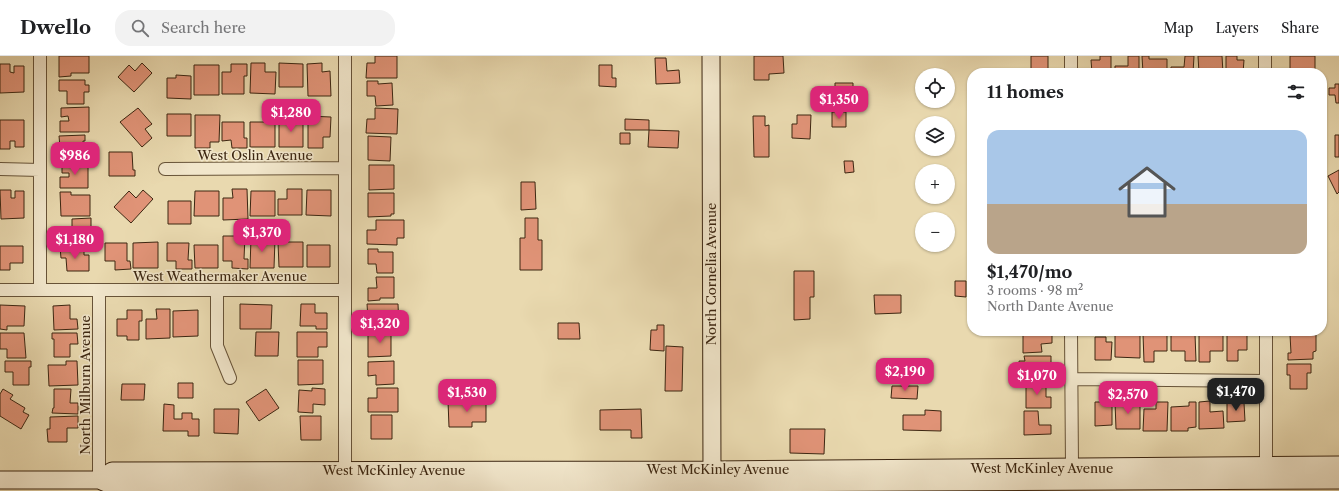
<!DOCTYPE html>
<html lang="en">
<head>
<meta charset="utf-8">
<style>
	:root { --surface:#fff; --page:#f2f2f2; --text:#202124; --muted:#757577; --line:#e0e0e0; --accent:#db2777 }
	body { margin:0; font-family:"Libre Caslon Text",serif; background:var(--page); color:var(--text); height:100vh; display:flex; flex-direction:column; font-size:15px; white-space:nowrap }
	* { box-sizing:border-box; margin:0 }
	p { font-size:13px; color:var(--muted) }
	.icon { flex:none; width:22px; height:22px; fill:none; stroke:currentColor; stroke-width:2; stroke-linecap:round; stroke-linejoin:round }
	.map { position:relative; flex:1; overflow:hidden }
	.details { position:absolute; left:967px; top:12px; width:360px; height:268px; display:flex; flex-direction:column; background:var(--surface); border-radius:16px; box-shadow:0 1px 3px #0004 }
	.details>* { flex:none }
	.controls { position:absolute; left:915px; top:12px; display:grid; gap:8px }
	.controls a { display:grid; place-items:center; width:40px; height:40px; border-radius:50%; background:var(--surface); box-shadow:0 1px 3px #0004; font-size:20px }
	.price { position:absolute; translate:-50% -34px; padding:0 9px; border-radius:8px; background:var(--accent); color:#fff; font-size:13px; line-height:26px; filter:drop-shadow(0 1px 2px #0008) }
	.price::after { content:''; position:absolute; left:50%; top:24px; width:12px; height:9px; margin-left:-6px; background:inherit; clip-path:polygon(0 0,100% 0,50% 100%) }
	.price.active { background:#222; color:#fff }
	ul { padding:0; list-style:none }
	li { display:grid; align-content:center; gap:8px; height:212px; padding:0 20px }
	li+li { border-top:1px solid var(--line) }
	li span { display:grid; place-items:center; height:124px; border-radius:12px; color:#555 }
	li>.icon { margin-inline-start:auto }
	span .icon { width:72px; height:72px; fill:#fffc; stroke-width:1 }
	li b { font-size:17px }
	h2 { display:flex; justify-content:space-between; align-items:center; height:48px; padding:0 20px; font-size:17px }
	header { display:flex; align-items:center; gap:24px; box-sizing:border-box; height:56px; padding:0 20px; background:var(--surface); border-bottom:1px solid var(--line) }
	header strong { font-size:19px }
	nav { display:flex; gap:22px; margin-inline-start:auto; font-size:14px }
	.search { width:280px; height:36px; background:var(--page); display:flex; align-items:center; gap:10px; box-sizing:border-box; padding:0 14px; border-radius:16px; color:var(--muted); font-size:15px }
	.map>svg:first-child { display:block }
	.building { fill:#e09377; stroke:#3c2611 }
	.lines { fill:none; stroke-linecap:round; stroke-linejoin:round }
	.street-casing { stroke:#675338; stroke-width:14 }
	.secondary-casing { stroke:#3c2611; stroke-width:19 }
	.street { stroke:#f1e6cb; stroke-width:12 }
	.secondary { stroke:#f1e6cb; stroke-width:17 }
	.labels { text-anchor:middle; stroke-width:3; stroke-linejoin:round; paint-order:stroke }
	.street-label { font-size:13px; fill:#3c2611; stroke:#f1e6cb }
</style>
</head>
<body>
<header>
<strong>Dwello</strong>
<div class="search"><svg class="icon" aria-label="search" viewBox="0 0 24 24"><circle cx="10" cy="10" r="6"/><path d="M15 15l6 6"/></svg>Search here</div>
<nav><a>Map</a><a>Layers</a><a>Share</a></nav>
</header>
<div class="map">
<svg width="1339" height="435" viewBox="0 0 1339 435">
	<rect width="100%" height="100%" fill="#e9d9af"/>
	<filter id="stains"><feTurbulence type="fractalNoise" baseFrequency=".005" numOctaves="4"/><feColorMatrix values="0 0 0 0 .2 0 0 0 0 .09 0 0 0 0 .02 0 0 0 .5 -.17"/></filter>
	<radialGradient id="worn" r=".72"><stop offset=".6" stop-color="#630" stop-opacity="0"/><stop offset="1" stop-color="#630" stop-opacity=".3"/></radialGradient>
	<path class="building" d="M59,0H89V17H71V20L59,21Z
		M375,0H397V22H366L367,7H375Z
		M754,0H783L784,17L769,18V24H754Z
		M1031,0H1048V13H1031Z
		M1100,0H1111V17H1092L1091,4H1100Z
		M1128,0H1139V17H1115V10H1128Z
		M1142,0H1149V3H1167V17H1143Z
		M1185,0H1194L1193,17H1171V11H1184Z
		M1198,0H1222L1223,17H1199Z
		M1226,0H1237V4H1244L1243,17H1226Z
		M1290,0H1315V17H1290Z
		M655,2H666L667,15L679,14L680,27L656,28Z
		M142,7L152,17L134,36L118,21L129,9L135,15Z
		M251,7H265V16H276L275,38L250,37Z
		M279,7L303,8V31H279Z
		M322,7V16L330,15L331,40H308L307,8Z
		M0,8H10V16L14,17V10H24V36L0,37Z
		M231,8H247V20H244V38H222V16H231Z
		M194,9H219V39H194Z
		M599,9H612V22H616V31L599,30Z
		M1031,16H1048V17H1031Z
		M176,19L191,20V43L167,42V22H176Z
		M59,24H85V29H89V36H84V48H67V35H59Z
		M367,25H378V28L392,27L393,49L376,50L375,40H367Z
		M835,27H853V36H835Z
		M1335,28H1339V47H1336L1335,39H1329V32H1335Z
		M89,51V76H60V65H69L68,60L61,61V52Z
		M138,52L152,68L145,73L152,82L142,91L120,66Z
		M375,52L398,53L397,78L366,77L367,63H375Z
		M832,56H846V71H832Z
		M167,58H191V80H167Z
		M195,59H220L219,86H210V92H195Z
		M797,59H811L810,83L792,82V68H797Z
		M308,60L331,61L330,81H323V92H308Z
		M753,60H765V70L769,69V101H754Z
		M279,63H303V91H279Z
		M625,63L649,64V74H625Z
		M0,64H24V91H15V85H10V93H0Z
		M222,66H244V82H247V92H232L231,84L222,85Z
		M250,66H275V91H250Z
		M649,74L679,75L678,92L648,91Z
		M620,77H630V88H620Z
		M85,79V85H83L84,103L68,104L67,91H60L59,80Z
		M1335,79H1339V101H1335Z
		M368,80L391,81L390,105L368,104Z
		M109,96H132L133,114H135V120H109Z
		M844,105H853L854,116L845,117Z
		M62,107H88V132H60V121H69V117H62Z
		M369,109H394V133L369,134Z
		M1339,114V136L1337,138L1328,120Z
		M521,126H535L536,153L521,154Z
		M232,133H247L248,163L223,164V142H233Z
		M287,133H302V159H278V143H287Z
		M0,134H11V142H15V135H24V162L1,163Z
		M143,134L153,143L131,167L114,151L129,135L136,142Z
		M307,134H331V160L306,159Z
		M195,135H219V160H194Z
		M251,135H275V160H250Z
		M60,136H71V139H90V160H61Z
		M368,137H394V158H391V160L368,161Z
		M168,145H191V168H168Z
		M91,162V176H89V188H60V176H72V163Z
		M525,162H538V184H542V214H520V182H525Z
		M376,164H404V182H397V189L367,188V174H376Z
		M223,180H245L244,203H248V213L232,212V205H223Z
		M251,182L275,183L274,212H250Z
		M158,186V212H133V187Z
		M278,186H303V211H279Z
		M105,187H127V205H130L131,213L115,214V205H105Z
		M167,187H189L188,204H192V213H176V205H167Z
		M194,189H218V212H195Z
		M307,189H330V211H307Z
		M0,190H23V207H10V214H0Z
		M60,191H69V194H84V199H89V215H67L66,202H61Z
		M368,193H378V196H393V217H377L376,208H368Z
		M794,215H814V241H810V263L794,264Z
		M376,221H394V242H380V244L368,245V232H377Z
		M955,225H966V241L955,240Z
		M874,239H901V257L875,258Z
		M240,248L272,249L271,273H240Z
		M301,248H315V257H327V273H316V270H300Z
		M367,248H398L399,272H376V263H368Z
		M0,249L25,250L24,270H7V274L0,273Z
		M70,249V263H77L78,273L54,274L53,250Z
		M156,253H170V282L146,283V263H157Z
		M127,254H142V265H139V284H127V280H117V263H127Z
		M198,254V280L173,281V255Z
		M558,267H579L580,283H558Z
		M657,269H664V295L650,294L651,274H657Z
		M1039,275H1052V287L1041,288L1042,296L1023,297V277H1039Z
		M1171,275H1184V278H1195L1196,305H1185V295H1171Z
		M256,276H279L278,300H255Z
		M297,276H327V291H318V301H297Z
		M391,276V300L368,301V277Z
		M1115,276H1140V302L1115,301Z
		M1227,276H1247V294H1238V305H1227Z
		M0,277H24L26,302H7V293H0Z
		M52,277H77L78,288H70V301H54V283H52Z
		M1143,278H1167V295H1154V306H1144Z
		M1199,278L1223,279V295H1210V306H1199Z
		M1290,279H1316V295L1313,296V303L1288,304V297H1291Z
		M1095,281H1106V286H1112L1111,304H1095Z
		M666,290L683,291L682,335H665Z
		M1024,300H1051V324L1025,325V319H1020L1019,305H1025Z
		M298,304H323V328L298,329Z
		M5,305H31V311H29V329H13V316H5Z
		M66,305H77L78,329L49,330L48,309H66Z
		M394,305V328L376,329V319L368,320V306Z
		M1287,308H1311V317H1307V333H1290V319H1287Z
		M178,327H193V342H178Z
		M1026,327L1046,328V341H1051V352H1026Z
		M122,328H145L144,344H121Z
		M892,330H918L917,343L891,342Z
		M312,332L325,333V349L313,348V357L298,356L299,334L312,335Z
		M377,332H398V356H368V342H377Z
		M3,333L13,339L10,343L25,352L23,356L29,359L21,373L0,360V338Z
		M54,333H71L70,347H78V358L52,357L53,352H54Z
		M266,333L279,352L259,365L246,346Z
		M472,342H486V366H472V371H449L448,345H458V348H472Z
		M1210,345V356L1223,355L1224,372L1199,373V346Z
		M1095,346H1112V369L1095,370Z
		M1115,346H1140V373H1116Z
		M1156,346H1168L1167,375H1143L1144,353H1156Z
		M1189,346H1196V371L1188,372V375H1171V351L1189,350Z
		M1227,347H1244L1245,365L1227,366Z
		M164,348L174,349V363H182V357H192V363H199V380H188V375H163Z
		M214,353H239L238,378L214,377Z
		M641,353L642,382H631V374H600V354Z
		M925,354L941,355V375L903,374V359H925Z
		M1024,355H1038L1039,369H1051V378L1024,379Z
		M371,359H392V383H371Z
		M78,360V372H67V386H48L47,373H50V361Z
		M300,360H321V384H301Z
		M790,373H825L824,398L790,397Z"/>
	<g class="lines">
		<defs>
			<path id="street" d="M40,0V234
				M345,0V414
				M1071,0V17
				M1265,17V0
				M0,113L40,114
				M165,113L345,112
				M0,234H345
				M99,234V424
				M217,234V290L230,322
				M1071,275L1072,411
				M1071,323L1266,325
				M1266,410V275"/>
			<path id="secondary" d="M711,0L712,424
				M0,424H99L116,431L712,427L1339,424
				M99,424L112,415L712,414L1339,409"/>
		</defs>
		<use href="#street" class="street-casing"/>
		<use href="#secondary" class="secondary-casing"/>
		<use href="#street" class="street"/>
		<use href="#secondary" class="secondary"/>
	</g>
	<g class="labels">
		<g class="street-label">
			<text x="255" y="104">West Oslin Avenue</text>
			<text transform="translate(711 218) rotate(-90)" y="5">North Cornelia Avenue</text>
			<text x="220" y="225">West Weathermaker Avenue</text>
			<text transform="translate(85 329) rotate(-90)" y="5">North Milburn Avenue</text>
			<text x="1042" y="417">West McKinley Avenue</text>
			<text x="718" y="418">West McKinley Avenue</text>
			<text x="394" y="419">West McKinley Avenue</text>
		</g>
	</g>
	<rect width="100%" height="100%" filter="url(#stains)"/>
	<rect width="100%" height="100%" fill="url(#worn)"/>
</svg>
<div class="controls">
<a><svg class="icon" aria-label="locate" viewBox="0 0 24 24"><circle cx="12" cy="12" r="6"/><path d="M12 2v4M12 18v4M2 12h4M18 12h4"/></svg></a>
<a><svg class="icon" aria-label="layers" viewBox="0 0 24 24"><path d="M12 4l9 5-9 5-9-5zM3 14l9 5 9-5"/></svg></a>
<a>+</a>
<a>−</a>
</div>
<b class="price" style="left:839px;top:64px">$1,350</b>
<b class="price" style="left:291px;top:77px">$1,280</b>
<b class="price" style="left:75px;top:120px">$986</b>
<b class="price" style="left:262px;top:197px">$1,370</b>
<b class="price" style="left:75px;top:204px">$1,180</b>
<b class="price" style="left:380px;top:288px">$1,320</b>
<b class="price" style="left:905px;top:336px">$2,190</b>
<b class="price" style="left:1037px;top:340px">$1,070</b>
<b class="price active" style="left:1236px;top:356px">$1,470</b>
<b class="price" style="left:467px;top:357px">$1,530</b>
<b class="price" style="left:1128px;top:359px">$2,570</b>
<section class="details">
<h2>11 homes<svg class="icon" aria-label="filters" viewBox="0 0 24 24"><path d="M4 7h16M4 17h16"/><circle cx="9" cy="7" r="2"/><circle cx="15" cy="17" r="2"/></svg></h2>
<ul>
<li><span style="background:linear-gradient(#a9c7e8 60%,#b9a48a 0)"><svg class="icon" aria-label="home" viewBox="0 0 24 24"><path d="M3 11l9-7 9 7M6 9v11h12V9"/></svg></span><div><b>$1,470/mo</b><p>3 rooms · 98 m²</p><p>North Dante Avenue</p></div></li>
</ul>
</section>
</div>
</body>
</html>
